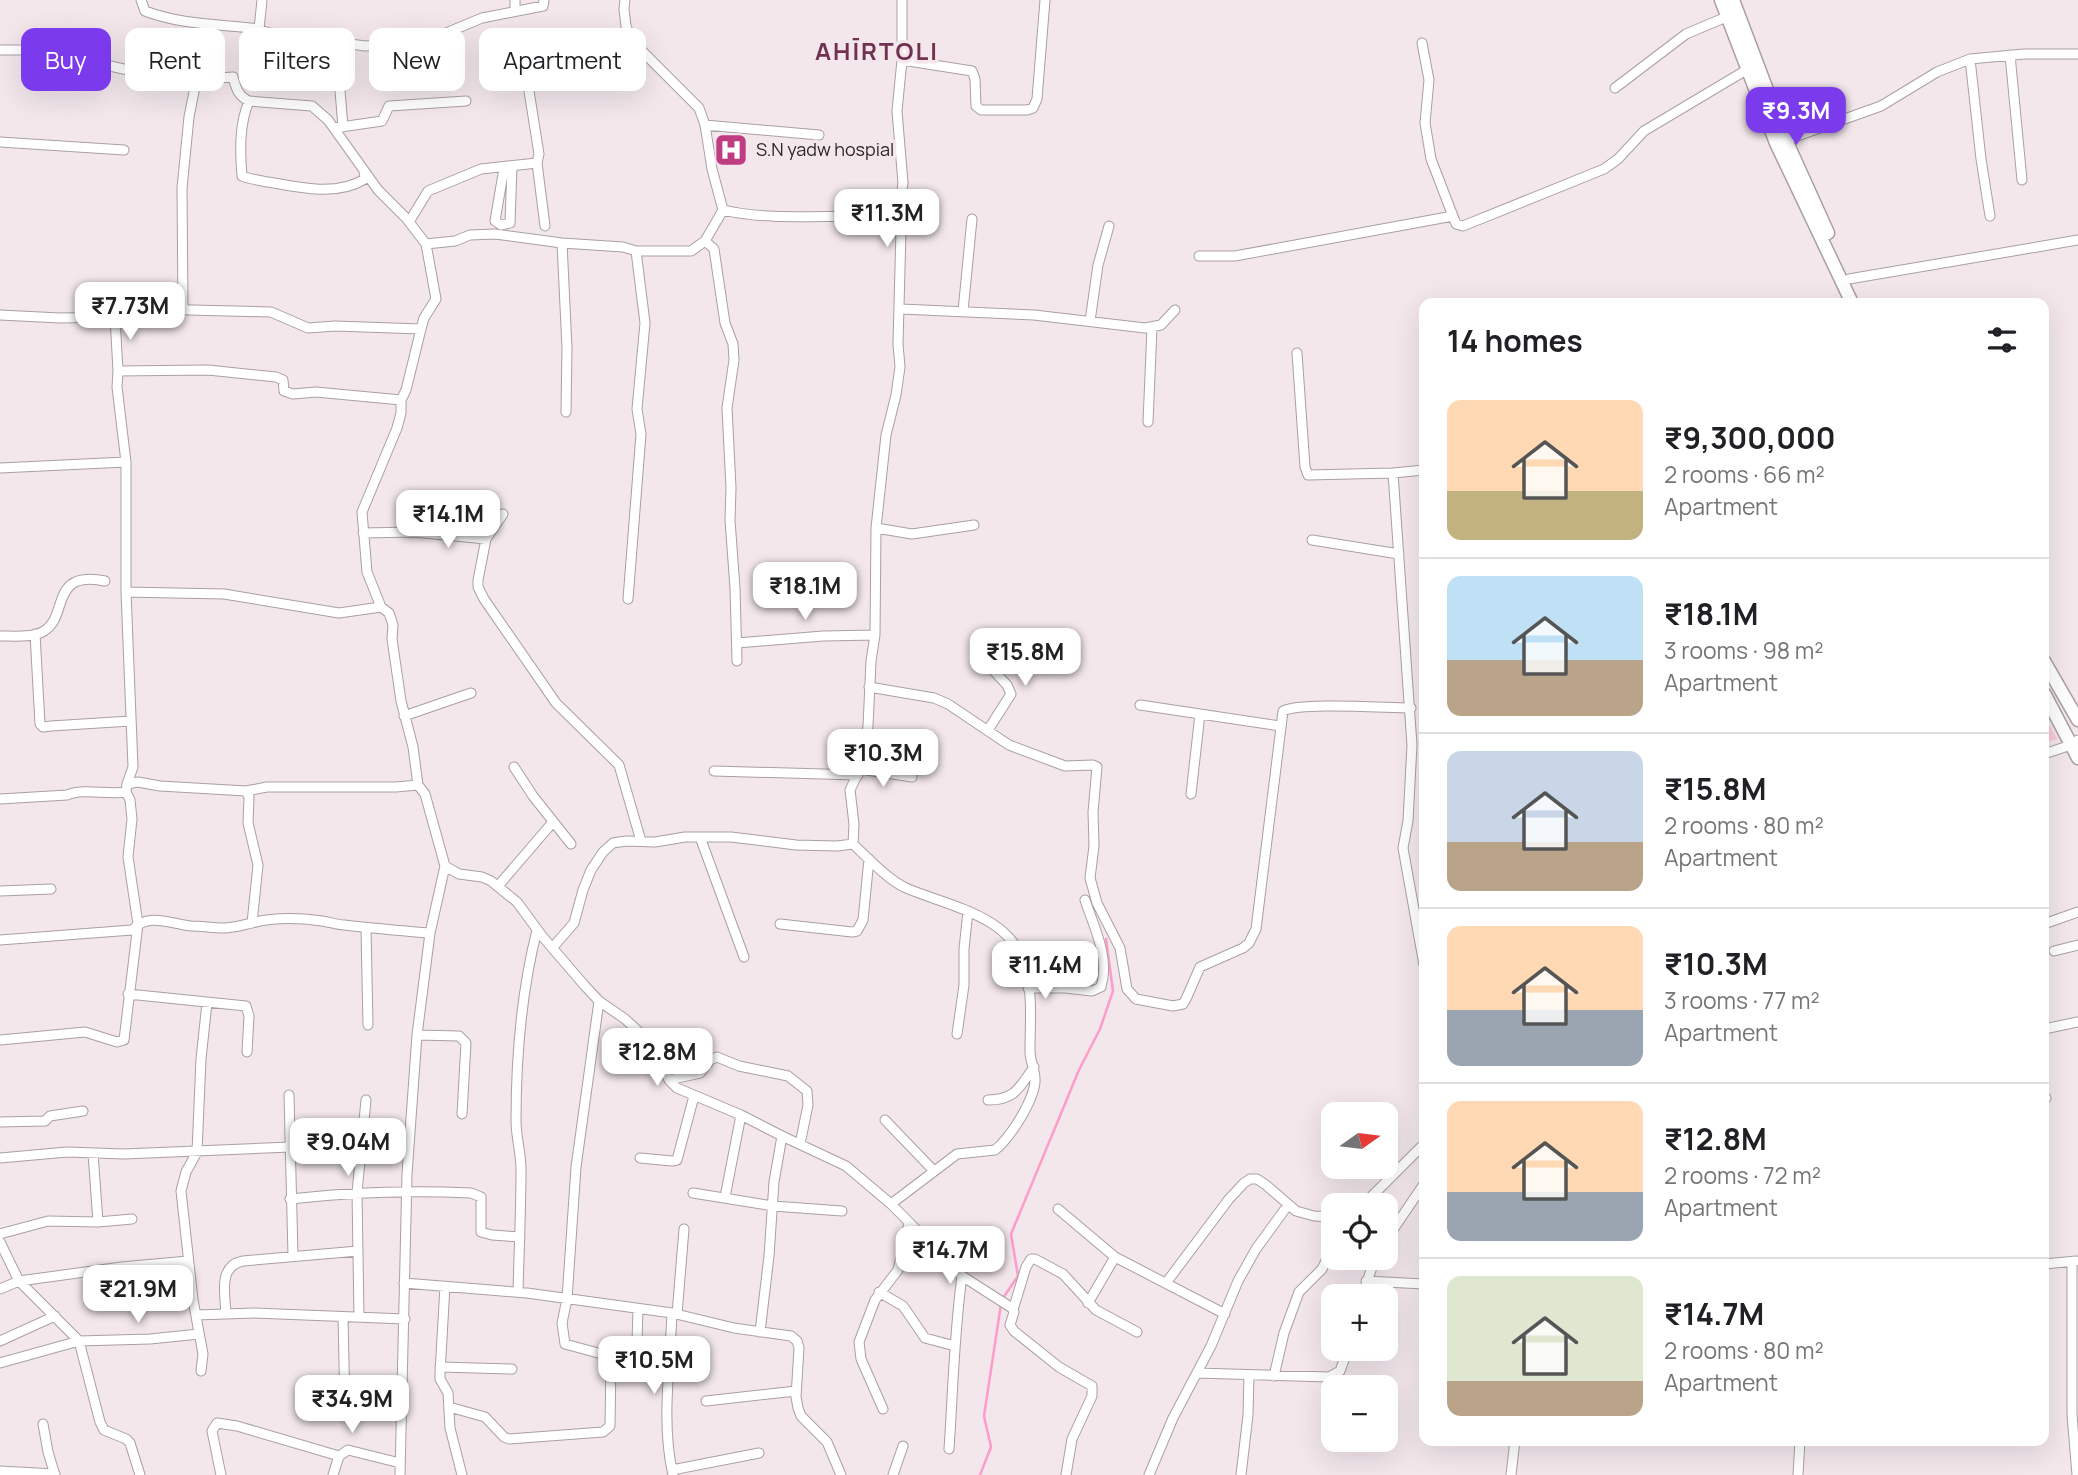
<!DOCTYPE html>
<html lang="en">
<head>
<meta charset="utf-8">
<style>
	:root { --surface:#fff; --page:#f6f6f6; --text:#202124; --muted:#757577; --line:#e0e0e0; --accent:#7c3aed }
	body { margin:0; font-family:Manrope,sans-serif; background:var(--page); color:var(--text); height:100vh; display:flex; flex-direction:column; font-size:26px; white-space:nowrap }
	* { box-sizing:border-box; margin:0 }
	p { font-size:23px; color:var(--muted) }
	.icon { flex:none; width:38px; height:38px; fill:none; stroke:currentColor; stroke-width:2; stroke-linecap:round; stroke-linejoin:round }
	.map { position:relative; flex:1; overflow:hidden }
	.drawer { position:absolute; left:1419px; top:298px; width:630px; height:1148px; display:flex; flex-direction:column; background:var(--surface); border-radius:14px; box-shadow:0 7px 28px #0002 }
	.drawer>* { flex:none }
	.hud { position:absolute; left:21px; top:28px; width:665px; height:63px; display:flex; gap:14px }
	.needle { width:46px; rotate:76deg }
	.buttons { position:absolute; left:1321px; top:1102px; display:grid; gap:14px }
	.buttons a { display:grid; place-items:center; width:77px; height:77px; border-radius:14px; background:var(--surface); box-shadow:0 7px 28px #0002; font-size:35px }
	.price { position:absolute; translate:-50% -60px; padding:0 16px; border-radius:14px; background:#fff; color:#222; font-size:23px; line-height:46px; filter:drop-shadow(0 2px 4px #0008) }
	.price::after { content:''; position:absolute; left:50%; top:42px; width:21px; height:16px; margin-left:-10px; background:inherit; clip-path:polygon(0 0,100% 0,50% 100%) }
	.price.active { background:var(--accent); color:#fff }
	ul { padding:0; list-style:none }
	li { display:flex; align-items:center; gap:21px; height:175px; padding:0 28px }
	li+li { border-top:2px solid var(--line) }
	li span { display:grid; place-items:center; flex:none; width:196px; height:140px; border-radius:14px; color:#555 }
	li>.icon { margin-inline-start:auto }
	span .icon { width:84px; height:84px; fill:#fffc; stroke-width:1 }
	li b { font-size:30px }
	h2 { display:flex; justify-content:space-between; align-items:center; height:84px; padding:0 28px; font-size:30px }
	.chip { padding:0 24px; border-radius:14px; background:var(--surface); box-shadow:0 7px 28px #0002; font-size:24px; line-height:63px }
	.chip.active { background:var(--accent); color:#fff }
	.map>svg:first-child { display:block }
	.built { fill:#ebd8e0 }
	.green { fill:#f9c7dc }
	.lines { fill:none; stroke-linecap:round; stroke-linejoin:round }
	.stream { stroke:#fe9cc9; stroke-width:2.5 }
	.street-casing { stroke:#aa9fa3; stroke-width:11 }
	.secondary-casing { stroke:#aa9fa3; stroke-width:15 }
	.street { stroke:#fff; stroke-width:9 }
	.secondary { stroke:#fff; stroke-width:12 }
	.labels { text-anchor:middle; stroke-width:7; stroke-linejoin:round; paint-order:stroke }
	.poi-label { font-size:18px; fill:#2a2527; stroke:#f3e7ec; text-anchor:start }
	.district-label { font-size:24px; font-weight:bold; letter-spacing:2px; fill:#723151; stroke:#f3e7ec }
</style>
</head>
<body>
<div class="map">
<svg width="2078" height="1475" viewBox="0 0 2078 1475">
	<rect width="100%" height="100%" fill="#f3e7ec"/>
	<path class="built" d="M715,138L746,145L745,160L716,155Z"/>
	<path class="green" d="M2044,715L2057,739L2044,743Z"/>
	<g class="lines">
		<path class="stream" d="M1003,1298L1018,1276L1011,1234L1079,1070L1100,1029L1113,991L1106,939
			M980,1475L991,1447L984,1416L1001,1304"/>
		<defs>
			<path id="street" d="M141,0L145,11C181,25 221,24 259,29L262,0
				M625,0L624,9L626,26L632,41L699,108L705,125L712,169L723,210L705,241
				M515,11V0
				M259,29L269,33L365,46L422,43L482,18L543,6L544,0
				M336,42L343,127
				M1422,43L1429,80L1425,123L1431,159L1456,224L1463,226L1604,169L1618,159L1644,131L1748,69
				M522,47L539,154L537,163
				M0,50C23,50 46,49 70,52C84,55 96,63 110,66C148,75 194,81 233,77C236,88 238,96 249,101L312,106L328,120L378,190L406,218L426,244L436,299L424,318L421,329
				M2010,55L2022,180
				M1970,59L1981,159L1990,216
				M902,60L972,71L975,79L976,106L981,110H1027L1033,108L1037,99L1045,0
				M1615,88L1686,34L1731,15
				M249,101C239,125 240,150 242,176C252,180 262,181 274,183C303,188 337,196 365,179L364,171
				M705,125L819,135
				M334,128L382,121L389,106L466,101
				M1786,140L1881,106L1937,72L1970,59L2024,54H2078
				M0,142L124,150
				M512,167L510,223L501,225L495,221L503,174Z
				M898,218L903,183L897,111L902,60V0
				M409,222L428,191L481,169L537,163L545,226
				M562,243L567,348L566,412
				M426,244L455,241L470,235L495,234L562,243L623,247L636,251L645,323L637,409L641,434L628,599
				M636,251H691L705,241L714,249L725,323L733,344L734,360L727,408L731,488L730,520L735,588L737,661
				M1199,256H1235L1453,216
				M1849,279L2078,240
				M901,309L1034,315L1145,328L1161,325L1175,310
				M183,310L182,188L189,117L200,61L203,25
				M963,311L972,219
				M0,315L60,318L115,317
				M1090,321L1098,265L1109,226
				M1297,353L1305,467L1308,475L1393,473L1424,470
				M118,371L115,317L118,306L151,309L271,312L308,328L335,326L421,329L406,390L401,400
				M1148,422L1152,328
				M0,468L126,462
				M1393,473L1412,745L1408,821L1403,848L1424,965
				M876,528L912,534L974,525
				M363,533L414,532L486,539L503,514
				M486,539L478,580V587L484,599L556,703L619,765L641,841
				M1312,540L1399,554
				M126,592L133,767L127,784
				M381,607L367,572L362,512L397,428L401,413V400L316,392L293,394L284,391L283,380L276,377L208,370L118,371L117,387L126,462V592L224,594L339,613L381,607L389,613L393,625L392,639L401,701L413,747L418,785L425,794L445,866L430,933L417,1035L407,1174L400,1475
				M35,634L40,724L43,727L51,726L131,721
				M0,636C13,636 33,638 44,631C69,616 49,570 105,581
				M737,643L823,636L875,635
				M979,655L1007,685L1011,694L988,730
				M869,687L934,698L948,704L1009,745L1065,766L1093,765L1097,767L1093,812L1094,846L1090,878L1097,903L1120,948L1127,989L1136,999L1173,1006L1183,1004L1186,999L1200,967L1243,948L1249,943L1256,929L1283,711C1302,702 1385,708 1411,708
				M1140,705L1280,726
				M404,716L471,693
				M2044,754L2071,745L2078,740
				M514,767L533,796L571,844
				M860,769L912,777
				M714,771L858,775
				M246,791L267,787H396L418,785
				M1191,794L1200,714
				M0,799L67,795C84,788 107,795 126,792L127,784L138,782L160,786L246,791L249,797L248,823L258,865L252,923C243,925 233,928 224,928C213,928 202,926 191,926C170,924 149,912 132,930L0,940
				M700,837L744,957
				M853,844C867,857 888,880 906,888C948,906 1011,915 1025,966C1033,994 1030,1023 1030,1051C1030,1062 1036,1071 1035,1082C1033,1102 1010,1138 995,1150L957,1154L891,1204
				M445,866L459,874L482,877L491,881L517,902L542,936L585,986L599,1001L625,1019L649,1041L669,1080L677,1088L741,1115L782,1136L774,1182L769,1256L760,1332
				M498,886L553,822
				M0,891L51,889
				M252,923C274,917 300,918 322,921C330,922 337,925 344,925C372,928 401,931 430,933
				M780,924L852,932L857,931L863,920L869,859
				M2044,924L2078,912
				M366,928L368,1025
				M553,947L574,923L583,890L591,870L603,852L613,843L626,841L655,842L685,837H731L796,845L837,846L853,844L854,824L850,790L860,769L868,726L871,661L875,635L876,528L886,435L896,395L900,367L898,344L901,230L898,218C840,212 780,223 723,210
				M2054,951L2078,945
				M1028,988H1066L1092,991L1101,987C1110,958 1094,927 1085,900
				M128,994L246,1006L249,1016L247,1052
				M2044,1029L2078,1022
				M957,1034L964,985V949L968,911
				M417,1035L459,1036L466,1043L462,1114
				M0,1040L85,1032L117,1042L124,1040L138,924L128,857L132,819L130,800L126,792
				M669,1080L700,1073L710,1060L717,1057L739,1066L788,1076L807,1091L808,1105L800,1144
				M289,1095L293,1256
				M2044,1099L2046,1098
				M988,1100C1015,1100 1019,1088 1034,1067
				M885,1120L933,1170
				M0,1122L45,1121L50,1116L83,1111
				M782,1136L846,1166L891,1204L962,1276L1012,1308L1014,1312L1010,1325L1014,1331L1059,1367L1092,1386V1396L1072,1439L1066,1475
				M93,1153L98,1222
				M0,1158L67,1152L124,1154L290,1147
				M640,1158L672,1161L677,1160L694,1096
				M693,1193L773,1206L842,1211
				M725,1197L741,1115
				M290,1199C351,1192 410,1190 471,1193L481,1197V1232L492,1235L520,1237
				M1362,1206L1421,1147
				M1058,1209L1115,1257L1225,1314
				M0,1234L48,1221L98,1222L132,1219
				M1386,1240L1424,1184
				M0,1242L19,1281L79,1341L100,1422L104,1430L126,1439L130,1443L140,1475
				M2072,1262V1415L2077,1475
				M2044,1264L2076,1261
				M1366,1281L1424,1284
				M404,1283L527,1293L672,1313L734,1328L791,1336L797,1341L799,1348L796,1397L798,1408L801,1416L827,1442L841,1475
				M1166,1283L1229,1199L1244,1183L1250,1179H1257L1266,1185L1296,1211L1314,1216L1334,1217
				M445,1286L440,1373V1379L448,1393L450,1428L462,1475
				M0,1289L19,1281L122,1267L188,1261
				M518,1292C519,1251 521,1210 521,1169C521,1153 516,1137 516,1121C516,1056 521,993 537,930
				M879,1292L903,1306L925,1338L955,1346
				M1362,1297L1375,1258
				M1088,1303L1115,1257
				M1013,1310L1026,1267L1031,1259H1035L1063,1274L1096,1310L1137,1332
				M672,1313C670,1366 661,1424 673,1475
				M226,1314C225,1293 218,1266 243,1261L358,1251
				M677,1314L684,1229
				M196,1315L254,1313L405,1319
				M343,1317L345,1408
				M359,1317L357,1192L366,1100
				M0,1341L55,1316
				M0,1363L79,1341L150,1339L199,1334
				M440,1367L512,1369
				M201,1371L203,1354L193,1300L181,1191L186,1172L197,1152L201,1059L207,1003
				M1197,1373L1329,1377L1340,1371L1348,1349
				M636,1376L638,1309
				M1274,1376L1284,1333L1299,1292L1322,1269L1334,1245
				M706,1401L796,1391
				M449,1407L485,1417L504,1437L509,1439L603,1432L610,1426L611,1361L609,1356L565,1344L562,1323L567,1299L576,1167L599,1001
				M883,1409L861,1359L859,1342L875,1300L898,1270L909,1223
				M43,1424L48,1452L55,1475
				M949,1449C953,1391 954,1334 962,1276
				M672,1470L759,1453
				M0,1471L55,1474
				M221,1475L212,1431L217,1423L237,1426L339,1456
				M333,1475L339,1456L348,1450L400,1463
				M893,1475L903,1446
				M1149,1475L1173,1418L1211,1346L1238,1281L1256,1249L1288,1205
				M1241,1475L1248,1415L1249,1375
				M1511,1475L1515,1440
				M1798,1475L1800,1440"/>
			<path id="secondary" d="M1721,0L1776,143L1852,303
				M1733,0L1786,140L1828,233
				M2044,661L2078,720
				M2044,693L2078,758"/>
		</defs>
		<use href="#street" class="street-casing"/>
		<use href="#secondary" class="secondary-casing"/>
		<use href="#street" class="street"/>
		<use href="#secondary" class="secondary"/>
	</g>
	<defs>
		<symbol id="hospital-square" viewBox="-11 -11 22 22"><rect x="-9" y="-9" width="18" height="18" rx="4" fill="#bf3c83" stroke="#f3e7ec"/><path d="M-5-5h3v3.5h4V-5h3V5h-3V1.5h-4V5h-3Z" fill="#fff"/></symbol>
	</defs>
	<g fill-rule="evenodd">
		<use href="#hospital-square" x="712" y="131" width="38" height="38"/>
	</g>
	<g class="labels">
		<g class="poi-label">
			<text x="756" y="156">S.N yadw hospial</text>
		</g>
		<g class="district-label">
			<text x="877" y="60">AHĪRTOLI</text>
		</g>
	</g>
</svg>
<div class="buttons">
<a><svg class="needle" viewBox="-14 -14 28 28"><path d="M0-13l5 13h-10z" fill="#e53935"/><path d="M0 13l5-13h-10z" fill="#757577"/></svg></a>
<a><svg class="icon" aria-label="locate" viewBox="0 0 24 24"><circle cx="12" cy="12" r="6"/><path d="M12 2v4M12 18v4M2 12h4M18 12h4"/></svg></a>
<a>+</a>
<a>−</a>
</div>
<b class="price active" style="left:1796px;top:147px">₹9.3M</b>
<b class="price" style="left:887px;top:249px">₹11.3M</b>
<b class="price" style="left:130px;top:342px">₹7.73M</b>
<b class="price" style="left:448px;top:550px">₹14.1M</b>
<b class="price" style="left:805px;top:622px">₹18.1M</b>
<b class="price" style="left:1025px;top:688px">₹15.8M</b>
<b class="price" style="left:883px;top:789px">₹10.3M</b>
<b class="price" style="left:1045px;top:1001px">₹11.4M</b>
<b class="price" style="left:657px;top:1088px">₹12.8M</b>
<b class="price" style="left:348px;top:1178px">₹9.04M</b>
<b class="price" style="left:950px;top:1286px">₹14.7M</b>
<b class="price" style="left:138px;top:1325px">₹21.9M</b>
<b class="price" style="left:654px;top:1396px">₹10.5M</b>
<b class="price" style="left:352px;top:1435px">₹34.9M</b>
<div class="hud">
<a class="chip active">Buy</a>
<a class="chip">Rent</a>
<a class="chip">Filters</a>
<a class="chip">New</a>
<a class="chip">Apartment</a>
</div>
<section class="drawer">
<h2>14 homes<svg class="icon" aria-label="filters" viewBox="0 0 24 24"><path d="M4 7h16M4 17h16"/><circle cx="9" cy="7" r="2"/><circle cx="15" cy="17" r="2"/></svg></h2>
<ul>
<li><span style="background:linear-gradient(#ffd9b3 65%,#c2b280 0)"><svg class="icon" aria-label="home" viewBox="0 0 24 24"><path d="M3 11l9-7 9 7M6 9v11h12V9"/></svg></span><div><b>₹9,300,000</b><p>2 rooms · 66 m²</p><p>Apartment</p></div></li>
<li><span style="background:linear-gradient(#bfe0f5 60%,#b9a48a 0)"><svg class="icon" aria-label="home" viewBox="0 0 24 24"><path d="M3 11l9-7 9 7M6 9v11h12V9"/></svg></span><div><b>₹18.1M</b><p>3 rooms · 98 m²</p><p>Apartment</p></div></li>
<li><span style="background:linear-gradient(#c9d6e8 65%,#b9a48a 0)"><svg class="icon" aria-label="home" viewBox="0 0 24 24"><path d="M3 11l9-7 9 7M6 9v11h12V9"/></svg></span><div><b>₹15.8M</b><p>2 rooms · 80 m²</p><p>Apartment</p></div></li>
<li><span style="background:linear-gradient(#ffd9b3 60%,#9aa5b1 0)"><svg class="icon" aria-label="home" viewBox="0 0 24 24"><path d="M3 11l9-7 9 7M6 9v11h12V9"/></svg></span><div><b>₹10.3M</b><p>3 rooms · 77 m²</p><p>Apartment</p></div></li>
<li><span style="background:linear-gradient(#ffd9b3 65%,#9aa5b1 0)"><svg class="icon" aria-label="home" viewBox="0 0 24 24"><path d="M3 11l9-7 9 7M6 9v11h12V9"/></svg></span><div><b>₹12.8M</b><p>2 rooms · 72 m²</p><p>Apartment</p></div></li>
<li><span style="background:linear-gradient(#dfe7d0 75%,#b9a48a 0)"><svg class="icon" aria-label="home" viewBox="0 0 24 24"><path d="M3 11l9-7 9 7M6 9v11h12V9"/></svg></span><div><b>₹14.7M</b><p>2 rooms · 80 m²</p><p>Apartment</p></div></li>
</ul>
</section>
</div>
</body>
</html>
